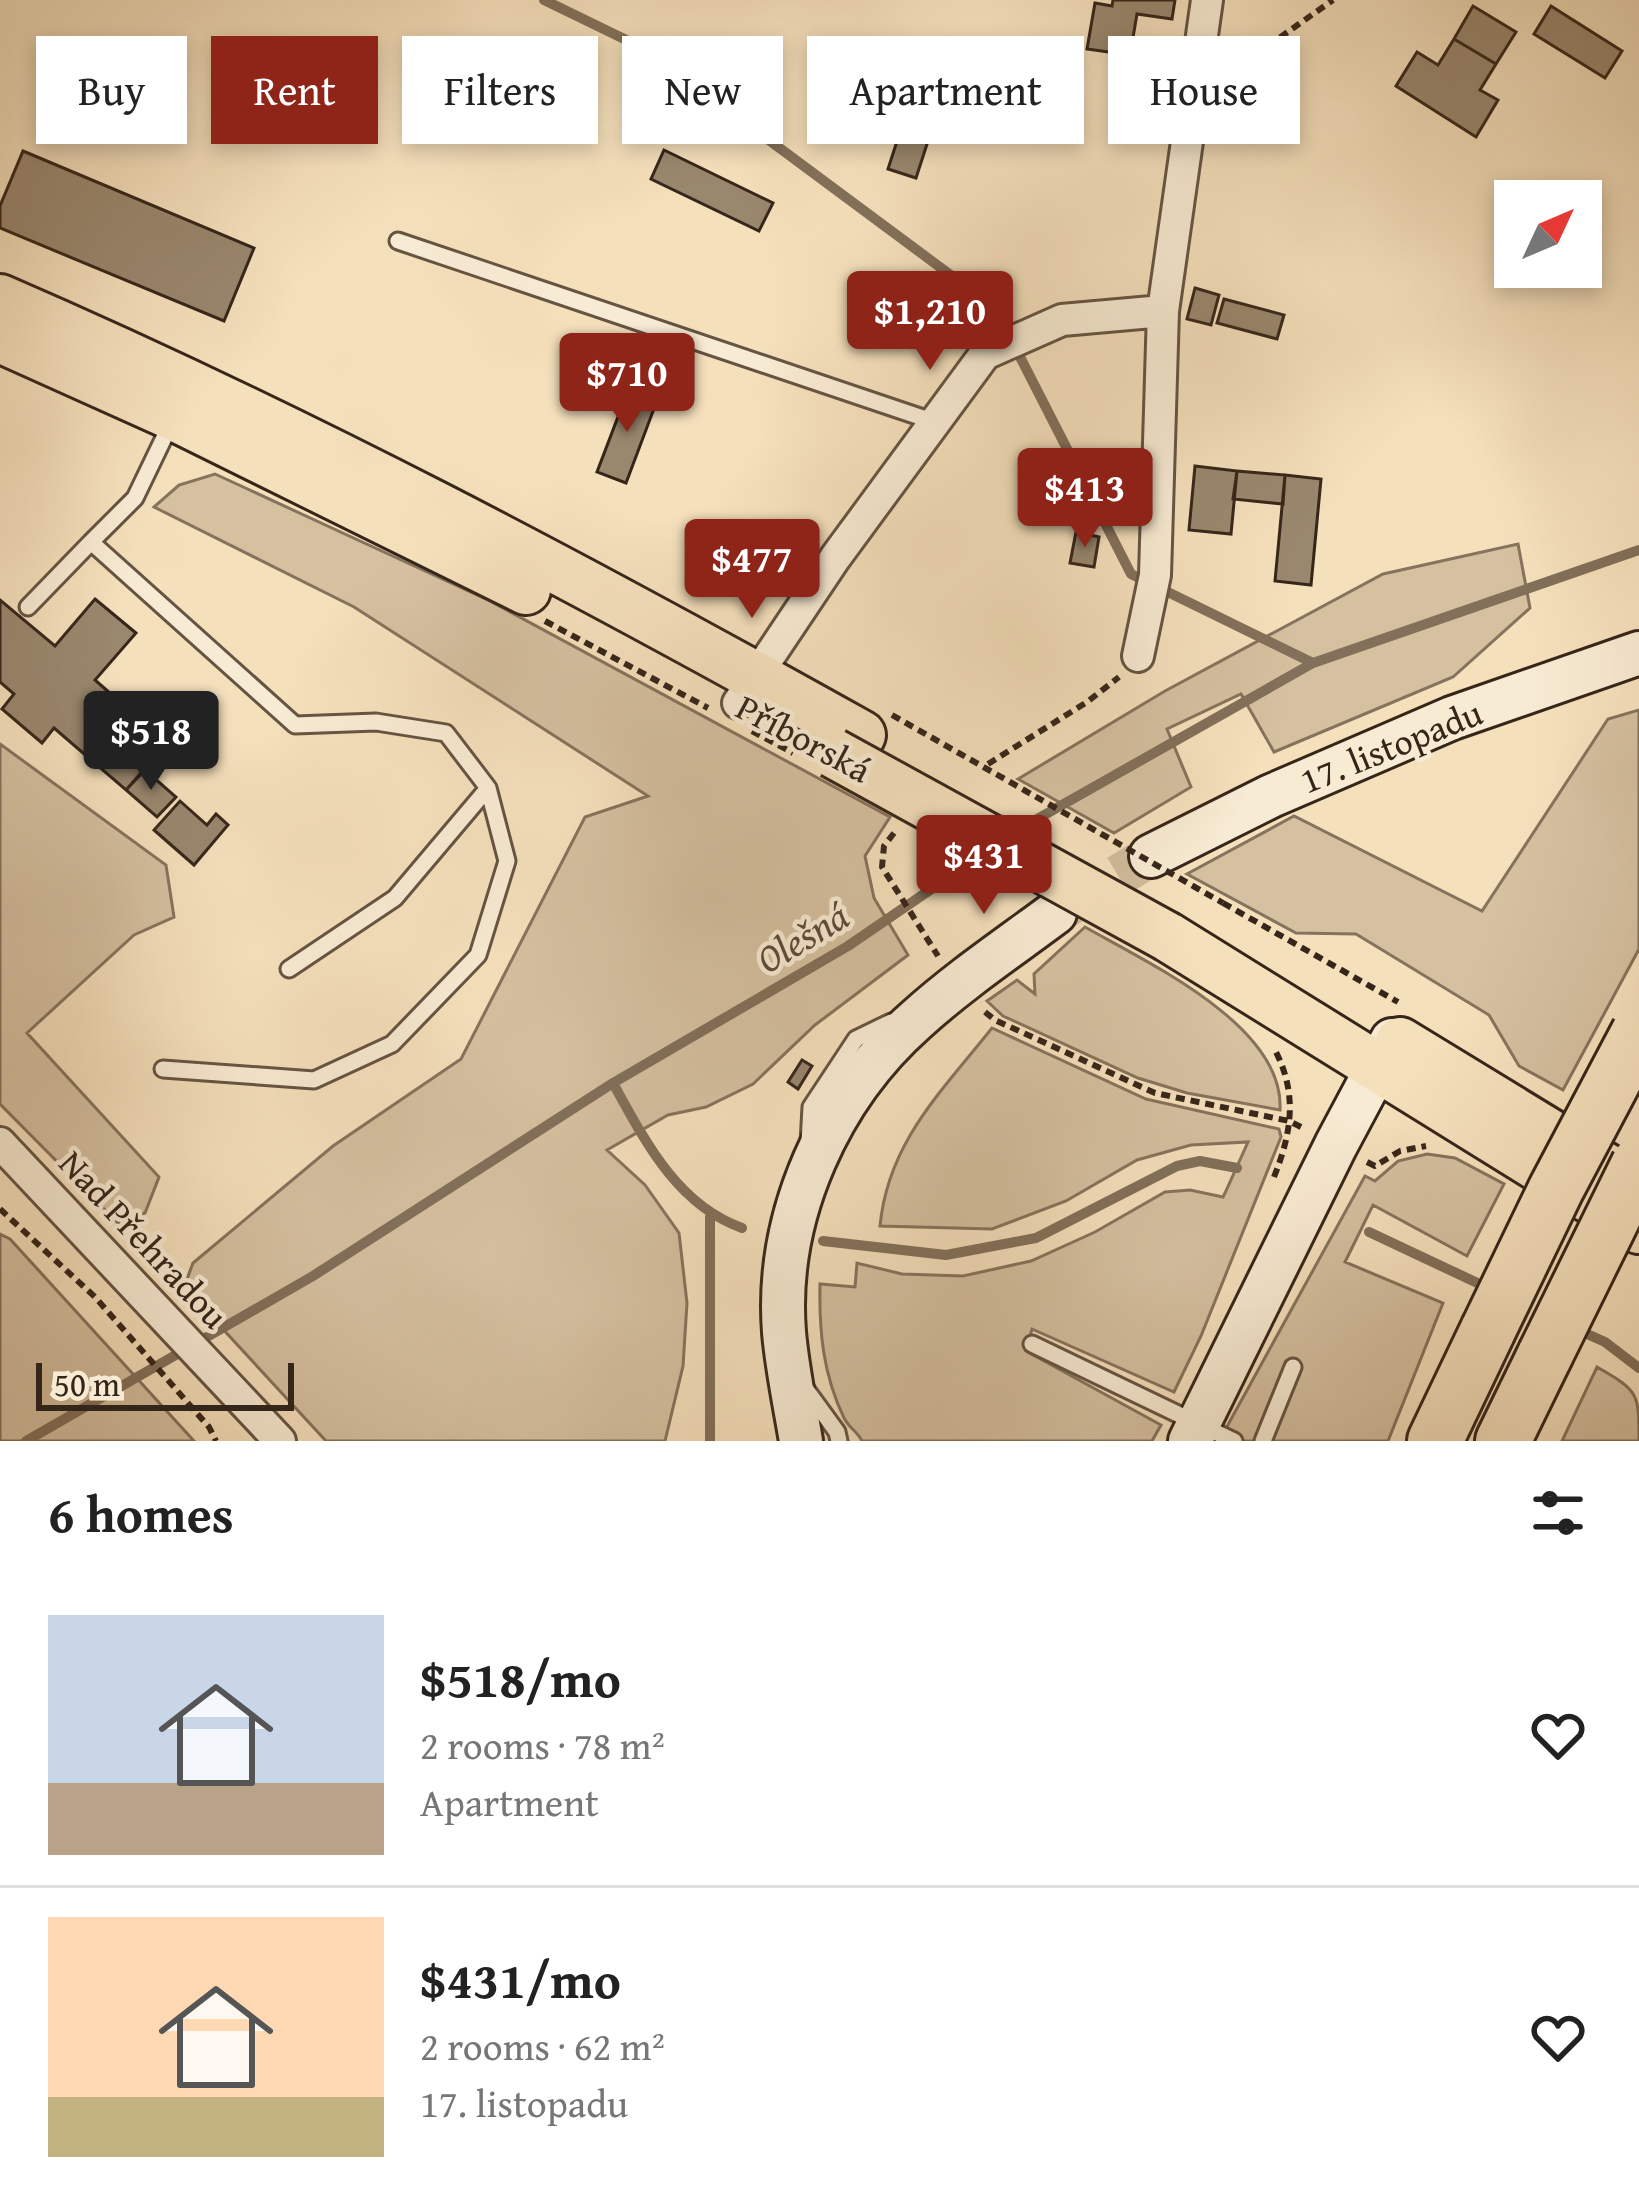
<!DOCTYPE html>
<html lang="en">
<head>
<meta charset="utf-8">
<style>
	:root { --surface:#fff; --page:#f6f6f6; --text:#222; --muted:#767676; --line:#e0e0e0; --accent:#8f2418 }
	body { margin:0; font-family:"Gentium Book Plus",serif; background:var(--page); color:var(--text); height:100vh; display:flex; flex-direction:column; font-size:45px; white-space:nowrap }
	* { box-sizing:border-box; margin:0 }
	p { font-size:39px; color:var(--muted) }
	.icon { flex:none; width:66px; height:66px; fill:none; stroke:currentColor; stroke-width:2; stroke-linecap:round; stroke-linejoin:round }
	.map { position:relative; height:1441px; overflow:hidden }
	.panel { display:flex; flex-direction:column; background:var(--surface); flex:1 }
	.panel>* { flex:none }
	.hud { position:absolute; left:36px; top:36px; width:1569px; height:108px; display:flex; gap:24px }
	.needle { width:78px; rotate:46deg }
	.fabs { position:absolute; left:1494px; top:180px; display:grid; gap:24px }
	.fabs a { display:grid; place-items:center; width:108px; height:108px; border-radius:0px; background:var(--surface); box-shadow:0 6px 18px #0003; font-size:60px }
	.scale { position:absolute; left:36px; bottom:30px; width:258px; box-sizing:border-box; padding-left:12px; border:6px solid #36261a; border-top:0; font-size:33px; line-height:42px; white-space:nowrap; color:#36261a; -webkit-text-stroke:9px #f8ebd3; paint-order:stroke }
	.price { position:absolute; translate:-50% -102px; padding:0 27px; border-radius:12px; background:var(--accent); color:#fff; font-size:39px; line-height:78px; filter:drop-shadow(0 3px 6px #0008) }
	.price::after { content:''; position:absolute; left:50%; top:72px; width:36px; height:27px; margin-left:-18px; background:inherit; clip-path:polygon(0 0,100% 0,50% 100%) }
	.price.current { background:#222; color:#fff }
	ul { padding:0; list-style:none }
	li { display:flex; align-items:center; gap:36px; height:300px; padding:0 48px }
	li+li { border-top:3px solid var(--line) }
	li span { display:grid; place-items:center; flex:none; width:336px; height:240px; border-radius:0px; color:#555 }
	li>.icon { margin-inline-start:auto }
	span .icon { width:144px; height:144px; fill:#fffc; stroke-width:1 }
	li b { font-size:51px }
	h2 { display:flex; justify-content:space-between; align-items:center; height:144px; padding:0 48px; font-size:51px }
	.pill { padding:0 42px; border-radius:0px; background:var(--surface); box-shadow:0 6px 18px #0003; font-size:42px; line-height:108px }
	.pill.current { background:var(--accent); color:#fff }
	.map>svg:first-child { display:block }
	.green { fill:#d5c0a0; stroke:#86735d; stroke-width:3 }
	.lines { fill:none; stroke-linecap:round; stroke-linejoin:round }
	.stream { stroke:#82705a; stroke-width:10 }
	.building { fill:#99876e; stroke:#36261a; stroke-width:3 }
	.secondary-tunnel { stroke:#cfbb9c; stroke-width:42; stroke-dasharray:42 21; stroke-linecap:butt }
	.service-casing { stroke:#665442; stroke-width:21 }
	.minor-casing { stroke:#665442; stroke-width:36 }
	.secondary-casing { stroke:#36261a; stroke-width:48 }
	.primary-casing { stroke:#36261a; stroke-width:54 }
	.motorway-casing { stroke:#36261a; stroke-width:60 }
	.path { stroke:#36261a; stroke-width:6; stroke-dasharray:9 6; stroke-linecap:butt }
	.service { stroke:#f8ebd3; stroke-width:15 }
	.minor { stroke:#f8ebd3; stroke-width:30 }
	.secondary { stroke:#f8ebd3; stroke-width:42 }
	.primary { stroke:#f5e0bc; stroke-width:48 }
	.motorway { stroke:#f5e0bc; stroke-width:54 }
	.primary-bridge-casing { stroke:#36261a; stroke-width:54; stroke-linecap:butt }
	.motorway-bridge-casing { stroke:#36261a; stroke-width:60; stroke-linecap:butt }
	.path-bridge { stroke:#36261a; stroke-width:6; stroke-dasharray:9 6; stroke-linecap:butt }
	.primary-bridge { stroke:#f5e0bc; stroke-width:48 }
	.motorway-bridge { stroke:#f5e0bc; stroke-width:54 }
	.labels { text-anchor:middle; stroke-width:9; stroke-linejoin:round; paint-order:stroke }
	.street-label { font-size:36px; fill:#36261a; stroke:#f8ebd3 }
	.water-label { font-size:39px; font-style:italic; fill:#5c4b3a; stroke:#f8ebd3 }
</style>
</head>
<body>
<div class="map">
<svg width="1639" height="1441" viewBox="0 0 1639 1441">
	<rect width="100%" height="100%" fill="#f5e0bc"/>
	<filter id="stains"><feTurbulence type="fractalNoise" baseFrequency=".00167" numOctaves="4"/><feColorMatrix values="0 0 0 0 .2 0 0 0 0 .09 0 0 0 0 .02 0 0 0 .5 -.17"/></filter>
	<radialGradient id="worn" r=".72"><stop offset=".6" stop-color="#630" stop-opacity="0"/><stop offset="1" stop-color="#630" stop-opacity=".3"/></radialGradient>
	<path class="green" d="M215,474L490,601L890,817L865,856L874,898L908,955L815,1025L753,1084L706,1107L668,1115L607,1150L645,1185L679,1233L687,1303L683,1366L665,1441H326L184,1287L193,1263L333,1146L461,1059L585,817L648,796L354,607L154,507L179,485Z
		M1518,544L1530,608L1453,677L1274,752L1241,694L1167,729L1191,787L1114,833L1018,779L1165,691L1383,574Z
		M1639,710V949L1563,1090L1519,1066L1489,1015L1356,934L1296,933L1187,874L1294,816L1482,911L1608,719Z
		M0,744L166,865L174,917L134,935L27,1033L159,1177L145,1213L118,1223L0,1104Z
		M1085,927C1148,963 1285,1026 1280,1110L1187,1093L1138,1078L1003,1016L987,1001L1017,980L1035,994L1034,974Z
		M992,1028L1146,1099L1279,1129L1281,1137L1201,1336L1174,1392L1032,1329L1026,1351L1161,1425L1152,1441H862C857,1431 849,1428 844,1418C823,1374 819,1332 820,1284L855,1287L857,1263L902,1274L963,1276L1031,1261L1095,1232L1165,1192L1190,1190L1223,1197L1225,1193L1248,1142L1191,1145L1137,1160L1066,1201L992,1229L880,1226C888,1142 942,1091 992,1028Z
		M1427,1154L1455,1158L1504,1184L1467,1256L1373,1205L1345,1262L1443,1303L1388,1441H1219L1365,1176L1375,1181L1398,1161Z
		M0,1234L10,1239L194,1441H0Z
		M1597,1367C1639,1391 1639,1393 1639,1441H1562Z"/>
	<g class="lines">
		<path class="stream" d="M544,0L649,51L995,308L1131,574L1313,663
			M1009,835L1313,663L1639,550
			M613,1083C645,1141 677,1205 742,1228
			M1369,1232L1488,1288
			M823,1241L946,1255L1036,1238L1177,1166L1200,1161L1237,1168
			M1576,1329L1605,1342L1639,1368
			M26,1441L313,1276L613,1083L848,946L984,853
			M710,1441V1217"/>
	</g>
	<path class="building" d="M1113,0H1175L1172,19L1137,14L1130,55L1087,49L1095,3L1112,6Z
		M1473,6L1516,32L1496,64L1454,39Z
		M1551,6L1622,51L1605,78L1534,34Z
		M1454,39L1496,64L1480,90L1498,100L1476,137L1396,86L1417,52L1438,65Z
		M900,132L928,141L916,178L888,169Z
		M664,150L773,203L759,231L651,179Z
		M23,151L254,248L224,321L0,228V206Z
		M1195,288L1219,295L1211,325L1187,319Z
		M1224,299L1284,315L1277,339L1217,323Z
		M629,388L658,398L626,483L597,472Z
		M1195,466L1237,471L1231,534L1189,530Z
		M1237,471L1285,475L1283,504L1233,499Z
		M1285,475L1321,479L1311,585L1275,581Z
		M1076,532L1099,537L1094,567L1070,563Z
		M95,599L136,633L95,680L167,743L126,790L54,728L42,743L2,709L14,694L0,682V600L55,646Z
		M145,770L176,797L157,817L126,790Z
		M180,801L207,825L216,814L228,825L194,865L154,830Z
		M802,1060L812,1066L798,1089L788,1082Z"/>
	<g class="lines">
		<path class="secondary-tunnel" d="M1064,908L1151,856"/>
		<defs>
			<path id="service" d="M398,241L935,422
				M28,607L91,542
				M289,969L395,898L488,788
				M163,1069L314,1080L392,1044L478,955L507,861L488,788L446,733L376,722L295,725L91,542L135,498L173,419
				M809,1143L811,1107L856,1039L891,1022
				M1032,1344L1234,1441
				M805,1388L837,1432L839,1441
				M1263,1441L1293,1367"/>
			<path id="minor" d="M1138,656L1155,575L1163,311L1207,0
				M738,703L835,558L985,354L1062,320L1163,311
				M0,1143L280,1441"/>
			<path id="secondary" d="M1151,856L1271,796L1452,718L1639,653
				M801,1441C795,1405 787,1368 784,1332C775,1215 830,1096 916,1020C959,981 1008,948 1055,913
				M1190,1441L1336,1145L1392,1040"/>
			<path id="primary" d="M0,299C296,427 580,578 861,735
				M0,338L174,416L526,590
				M1168,937L1639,1229
				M1400,1042L1639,1188"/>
			<path id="motorway" d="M1435,1441L1488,1330
				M1503,1441L1545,1355"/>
		</defs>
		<use href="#service" class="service-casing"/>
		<use href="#minor" class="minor-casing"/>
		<use href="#secondary" class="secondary-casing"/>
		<use href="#primary" class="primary-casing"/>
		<use href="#motorway" class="motorway-casing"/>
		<path class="path" d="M1231,72L1333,0
			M545,621L708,708
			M752,731L793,753
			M988,764L1087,702L1119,677
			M894,833L884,846L882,867L938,956
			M1223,903L1398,1002
			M985,1012L995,1020L1155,1093L1289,1121L1303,1128
			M1367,1162L1375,1166L1400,1151L1426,1146
			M1274,1177C1291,1134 1298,1096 1276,1052
			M0,1209L95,1297L209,1427L216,1441"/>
		<use href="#service" class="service"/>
		<use href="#minor" class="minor"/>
		<use href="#secondary" class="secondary"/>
		<use href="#primary" class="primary"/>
		<use href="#motorway" class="motorway"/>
		<defs>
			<path id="primary-bridge" d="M833,753L1168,937"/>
			<path id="motorway-bridge" d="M1488,1330L1556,1189L1639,1032
				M1545,1355L1639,1164"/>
		</defs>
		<use href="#primary-bridge" class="primary-bridge-casing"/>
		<use href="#motorway-bridge" class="motorway-bridge-casing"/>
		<path class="path-bridge" d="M892,715L1223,903"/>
		<use href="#primary-bridge" class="primary-bridge"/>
		<use href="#motorway-bridge" class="motorway-bridge"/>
	</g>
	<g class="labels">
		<g class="street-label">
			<text transform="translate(804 738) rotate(28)" y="13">Příborská</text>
			<text transform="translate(1391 746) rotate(-22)" y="13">17. listopadu</text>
			<text transform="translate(144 1239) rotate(47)" y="13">Nad Přehradou</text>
		</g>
		<g class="water-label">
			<text transform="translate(802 937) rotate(-31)" y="14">Olešná</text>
		</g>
	</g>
	<rect width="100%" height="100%" filter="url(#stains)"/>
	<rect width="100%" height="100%" fill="url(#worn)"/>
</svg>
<div class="fabs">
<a><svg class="needle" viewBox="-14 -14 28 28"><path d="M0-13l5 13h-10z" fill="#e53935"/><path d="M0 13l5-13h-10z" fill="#767676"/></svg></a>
</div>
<div class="scale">50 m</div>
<b class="price" style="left:930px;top:373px">$1,210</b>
<b class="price" style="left:627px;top:435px">$710</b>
<b class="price" style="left:1085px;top:550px">$413</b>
<b class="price" style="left:752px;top:621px">$477</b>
<b class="price current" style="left:151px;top:793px">$518</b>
<b class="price" style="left:984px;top:917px">$431</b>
<div class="hud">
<a class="pill">Buy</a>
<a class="pill current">Rent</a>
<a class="pill">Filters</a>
<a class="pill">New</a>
<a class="pill">Apartment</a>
<a class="pill">House</a>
</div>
</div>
<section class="panel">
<h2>6 homes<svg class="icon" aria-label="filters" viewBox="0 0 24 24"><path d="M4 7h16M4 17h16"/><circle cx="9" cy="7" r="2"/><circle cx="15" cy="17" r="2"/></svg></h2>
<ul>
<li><span style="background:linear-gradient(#c9d6e8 70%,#b9a48a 0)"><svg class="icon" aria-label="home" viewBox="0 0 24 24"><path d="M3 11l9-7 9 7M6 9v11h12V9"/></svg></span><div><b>$518/mo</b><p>2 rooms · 78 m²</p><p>Apartment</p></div><svg class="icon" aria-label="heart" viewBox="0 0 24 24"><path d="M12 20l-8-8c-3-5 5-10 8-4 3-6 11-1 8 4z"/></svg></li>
<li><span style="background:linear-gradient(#ffd9b3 75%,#c2b280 0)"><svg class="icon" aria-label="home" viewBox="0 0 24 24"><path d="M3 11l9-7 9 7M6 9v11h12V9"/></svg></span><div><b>$431/mo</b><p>2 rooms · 62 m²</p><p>17. listopadu</p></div><svg class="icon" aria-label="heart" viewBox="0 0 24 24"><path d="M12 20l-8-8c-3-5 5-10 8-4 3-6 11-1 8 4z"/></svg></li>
</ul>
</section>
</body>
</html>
